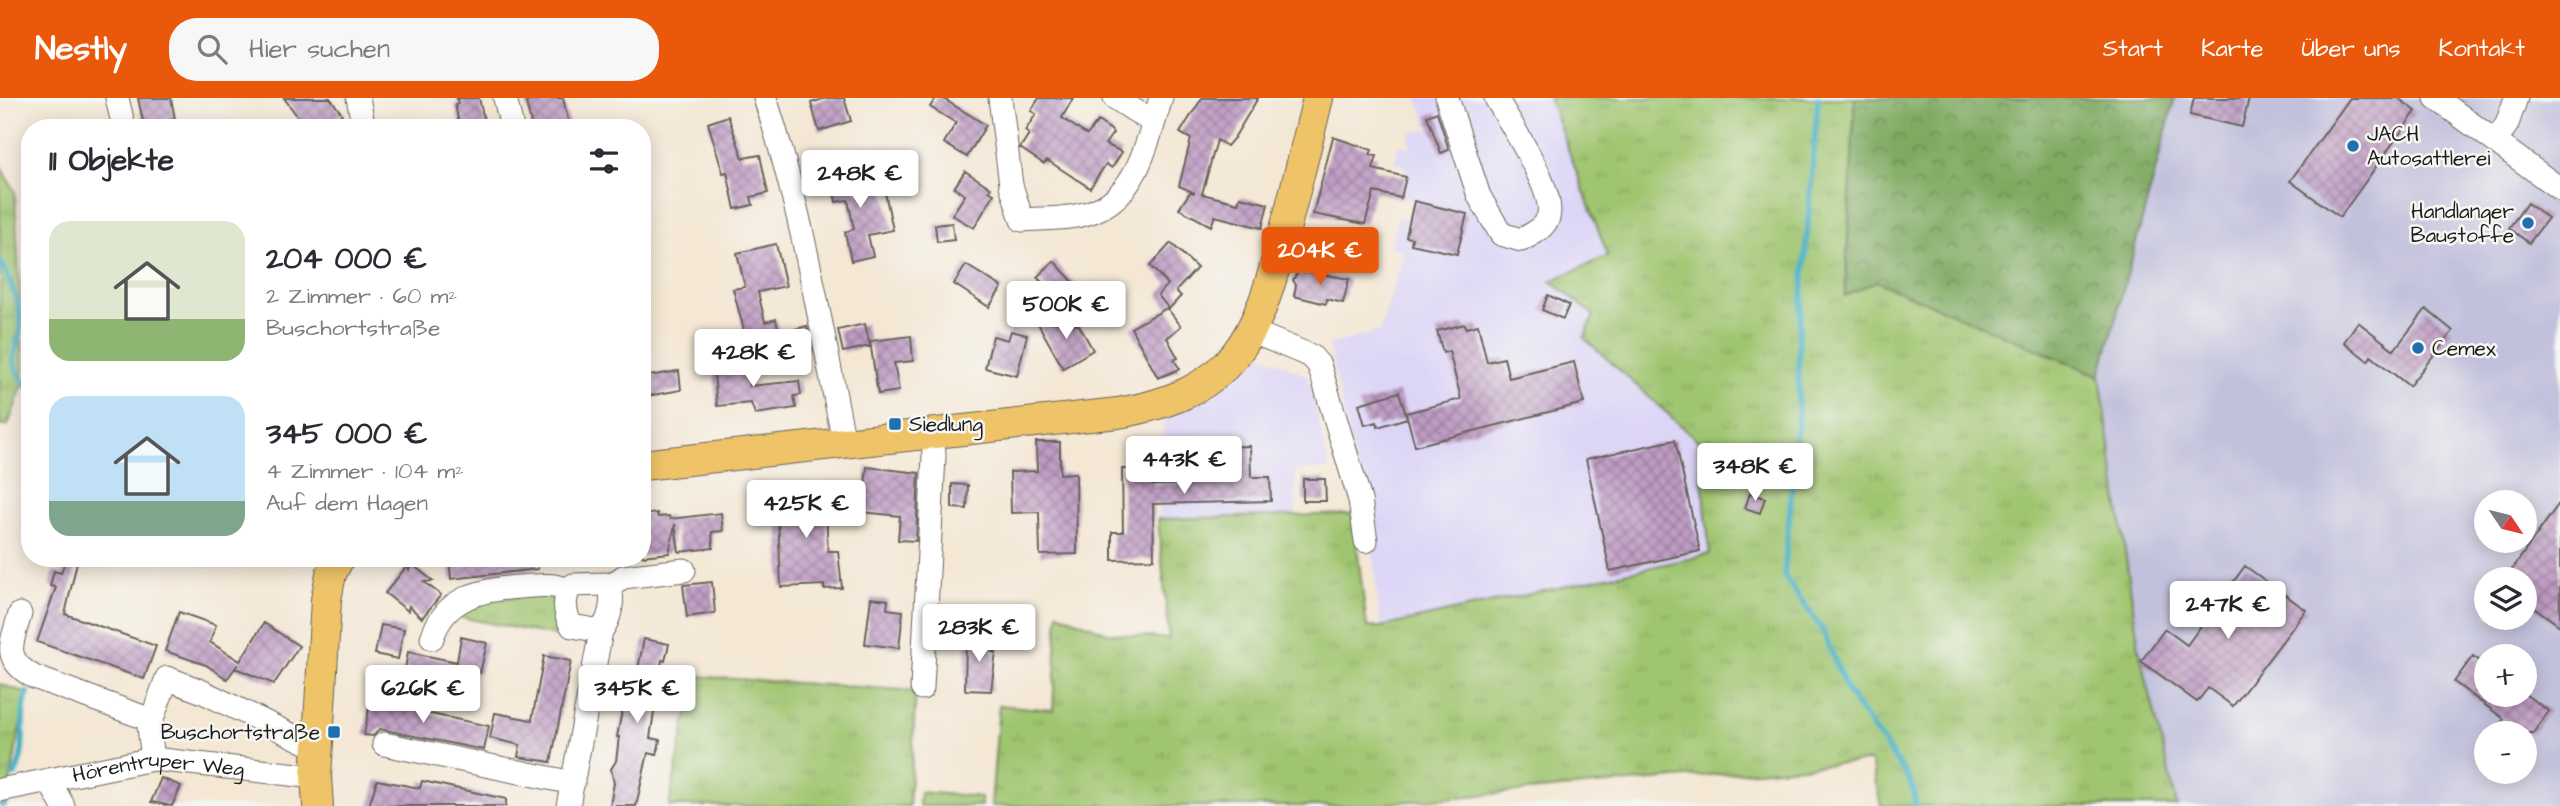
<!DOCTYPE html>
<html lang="de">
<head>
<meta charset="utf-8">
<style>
	:root { --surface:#fff; --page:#f7f7f7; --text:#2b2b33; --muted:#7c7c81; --accent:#ea580c }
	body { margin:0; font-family:"Architects Daughter",sans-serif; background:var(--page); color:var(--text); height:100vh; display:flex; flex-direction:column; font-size:26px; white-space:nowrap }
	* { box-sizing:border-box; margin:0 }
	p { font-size:23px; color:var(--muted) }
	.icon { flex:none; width:38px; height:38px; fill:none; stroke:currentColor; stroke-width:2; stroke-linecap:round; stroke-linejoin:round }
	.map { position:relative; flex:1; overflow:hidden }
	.panel { position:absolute; left:21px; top:21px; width:630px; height:448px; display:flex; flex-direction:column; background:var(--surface); border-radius:28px; box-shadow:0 4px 18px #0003 }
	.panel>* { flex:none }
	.needle { width:46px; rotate:125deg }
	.tools { position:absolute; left:2474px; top:392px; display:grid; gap:14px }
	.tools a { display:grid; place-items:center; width:63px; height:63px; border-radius:50%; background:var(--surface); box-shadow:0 4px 18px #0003; font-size:35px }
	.price { position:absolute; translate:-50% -60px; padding:0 16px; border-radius:7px; background:#fff; color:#222; font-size:23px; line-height:46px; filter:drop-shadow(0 2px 4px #0008) }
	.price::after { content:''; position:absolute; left:50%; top:42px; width:21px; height:16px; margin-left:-10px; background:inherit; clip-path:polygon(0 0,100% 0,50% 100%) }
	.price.active { background:var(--accent); color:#fff }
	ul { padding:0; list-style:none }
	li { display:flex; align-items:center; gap:21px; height:175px; padding:0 28px }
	li span { display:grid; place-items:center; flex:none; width:196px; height:140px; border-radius:21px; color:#555 }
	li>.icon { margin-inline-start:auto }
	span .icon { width:84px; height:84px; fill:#fffc; stroke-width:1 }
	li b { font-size:30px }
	h2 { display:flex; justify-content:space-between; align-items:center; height:84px; padding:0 28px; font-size:30px }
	header { display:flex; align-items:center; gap:42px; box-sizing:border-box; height:98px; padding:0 35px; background:var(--accent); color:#fff }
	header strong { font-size:33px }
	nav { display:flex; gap:38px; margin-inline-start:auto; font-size:24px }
	.search { width:490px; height:63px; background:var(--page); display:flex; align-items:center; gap:18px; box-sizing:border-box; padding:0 24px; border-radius:28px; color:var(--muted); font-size:26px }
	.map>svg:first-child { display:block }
	.built { fill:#ddd5f6 }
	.industrial { fill:#c2c1dc; fill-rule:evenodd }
	.grass { fill:url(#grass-tufts); stroke:#5e7046; stroke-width:2 }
	.forest { fill:url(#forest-crowns); stroke:#4e633f; stroke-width:2 }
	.pitch { fill:#a0c56f; stroke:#5e7046; stroke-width:2 }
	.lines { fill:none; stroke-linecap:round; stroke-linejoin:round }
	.stream { stroke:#44b0c2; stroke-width:6 }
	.building { fill:url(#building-cross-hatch) }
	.minor-casing { stroke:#68635c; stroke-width:25 }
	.major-casing { stroke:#68635c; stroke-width:32 }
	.minor { stroke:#fff; stroke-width:23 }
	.major { stroke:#efc469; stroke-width:30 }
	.poi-dot { fill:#1f6fb2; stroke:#f6f6f2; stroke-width:2.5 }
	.labels { text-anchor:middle; stroke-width:5; stroke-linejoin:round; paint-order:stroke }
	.poi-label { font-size:21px; fill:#1c1c1c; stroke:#f6f6f2; text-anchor:start }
	.street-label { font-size:21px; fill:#1c1c1c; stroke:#f6f6f2 }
</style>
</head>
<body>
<header>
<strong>Nestly</strong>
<div class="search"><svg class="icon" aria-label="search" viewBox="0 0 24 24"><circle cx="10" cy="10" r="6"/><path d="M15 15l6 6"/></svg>Hier suchen</div>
<nav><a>Start</a><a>Karte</a><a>Über uns</a><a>Kontakt</a></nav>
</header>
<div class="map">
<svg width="2560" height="708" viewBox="0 0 2560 708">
	<defs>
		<pattern id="grass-tufts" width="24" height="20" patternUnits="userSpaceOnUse" patternTransform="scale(1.75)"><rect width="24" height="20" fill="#a0c56f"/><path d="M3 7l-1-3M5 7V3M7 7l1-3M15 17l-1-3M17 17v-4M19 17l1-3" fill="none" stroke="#89a960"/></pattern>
		<pattern id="forest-crowns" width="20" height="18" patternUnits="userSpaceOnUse" patternTransform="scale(1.75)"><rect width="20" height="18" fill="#80aa62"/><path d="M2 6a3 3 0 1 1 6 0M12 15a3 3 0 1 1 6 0" fill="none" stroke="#688a50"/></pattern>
		<pattern id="building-cross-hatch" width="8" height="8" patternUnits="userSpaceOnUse" patternTransform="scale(1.75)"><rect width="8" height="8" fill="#bf9cc3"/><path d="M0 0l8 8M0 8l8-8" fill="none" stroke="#9a7e9e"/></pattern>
	</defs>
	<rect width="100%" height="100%" fill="#f6f6f2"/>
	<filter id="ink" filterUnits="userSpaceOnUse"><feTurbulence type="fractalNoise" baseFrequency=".0143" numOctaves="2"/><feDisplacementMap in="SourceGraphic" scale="14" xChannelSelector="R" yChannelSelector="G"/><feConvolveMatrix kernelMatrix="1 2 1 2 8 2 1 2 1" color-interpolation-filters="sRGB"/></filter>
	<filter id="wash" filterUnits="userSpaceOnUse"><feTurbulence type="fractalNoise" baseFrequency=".00686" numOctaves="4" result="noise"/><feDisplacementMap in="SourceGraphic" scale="28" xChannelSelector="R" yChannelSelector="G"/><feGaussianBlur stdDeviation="1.57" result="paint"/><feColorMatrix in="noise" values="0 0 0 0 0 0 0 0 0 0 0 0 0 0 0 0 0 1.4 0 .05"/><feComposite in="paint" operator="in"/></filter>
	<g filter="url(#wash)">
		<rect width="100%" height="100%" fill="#f4e7d4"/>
		<path class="built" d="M1417,0H1549L1608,158L1552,183L1594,217L1585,240L1698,343L1711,456L1381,529L1372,449L1329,247L1380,233L1404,153L1390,149L1398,119L1408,121L1412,103L1403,100L1408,79L1403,67L1394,65L1399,46L1410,49V34L1430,32Z
			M1257,254L1308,278L1330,371L1295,373L1296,417L1158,421L1164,317L1212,298Z"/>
		<path class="industrial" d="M2175,0H2560V708H2177L2139,551L2100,278ZM2487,404H2525V443H2487ZM2487,481H2525V520H2487ZM2487,558H2525V597H2487ZM2487,635H2525V674H2487Z"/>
		<path class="grass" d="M1549,0H1855L1845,198L1876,183L2100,278L2139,551L2177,708H1881L1871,663L1389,705L1388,708H991L999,607L1053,612L1058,515L1108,535L1169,541L1158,421L1353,416L1367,529H1381L1710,456L1698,343L1584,240L1594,217L1551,183L1608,158Z
			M0,67L15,94L24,284L8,327L0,328Z
			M554,493L561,539L449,517L467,505Z
			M694,578L916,593L909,708H669Z
			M0,586L26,595L6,708H0Z"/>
		<path class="forest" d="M1855,0H2175L2100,278L1876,183L1845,198Z"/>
		<path class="pitch" d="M920,694L981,699V708H919Z"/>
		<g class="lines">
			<path class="stream" d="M1818,0L1799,237L1798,319L1784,478L1822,531L1847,593L1909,681L1914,693L1915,708
				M0,163C7,176 22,211 21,225C18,257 2,261 30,290
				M14,677C30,649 17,622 28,594
				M3,708L4,705"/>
		</g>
		<g id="blocks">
			<path class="building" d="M138,0H171L175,21L144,28Z
				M284,0H330L342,16L335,21L342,30H306Z
				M457,0H479L486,30H460L455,7L458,6Z
				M545,0H563L570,30H532L526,4Z
				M826,0H844L851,23L819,33L811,5Z
				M936,0H942L986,27L967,59L944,45L956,25L930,9Z
				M1039,0H1073L1062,20L1087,37L1098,23L1111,32L1113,35L1105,46L1122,54L1112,70L1106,66L1090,90L1047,62L1044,66L1020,50L1029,36L1025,33L1036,16L1031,13Z
				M1202,0H1258L1234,40L1227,48L1217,42L1202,96L1238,105L1240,99L1268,106L1262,130L1215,118L1211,128L1179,111L1190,94L1195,95L1179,88L1191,41L1180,35Z
				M2194,0H2249L2242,29L2190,17Z
				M2350,0H2398L2416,13L2340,119L2290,83Z
				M1437,14L1449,52L1441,55L1427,18Z
				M728,18L743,60L760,57L768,95L751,99L753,107L735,111L727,74L723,75L708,25Z
				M1333,39L1372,52L1370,57L1377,58L1373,71L1406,79L1401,100L1374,94L1365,126L1313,116Z
				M851,62L857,96L884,90L893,132L868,137L873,158L851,163L845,134L854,131L848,102L836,104L829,67Z
				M965,73L991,90L989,93L994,96L974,130L952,117L965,97L954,90Z
				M1414,103L1467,116L1457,156L1411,146L1412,140L1406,139Z
				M2527,105L2548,120L2529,145L2509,130Z
				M952,125L954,142L937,144L935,127Z
				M1171,145L1197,170L1176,193L1181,198L1169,211L1158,197L1168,186L1150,168Z
				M776,146L786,188L758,194L765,224L776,221L779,235L807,228L812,251L783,257L780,244L749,251L733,191L745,189L737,155Z
				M1054,163L1078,189L1061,205L1037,179Z
				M966,167L1002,189L989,209L954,186Z
				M1299,172L1349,181L1343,205L1327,201L1326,206L1294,198L1296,187L1293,182Z
				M1548,197L1569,207L1563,221L1542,212Z
				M1167,210L1181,228L1167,240L1178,260L1174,262L1180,271L1158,280L1131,230Z
				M2426,211L2453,233L2409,288L2371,258L2368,263L2344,244L2358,224L2394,252Z
				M1036,222L1079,227L1093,252L1063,270Z
				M865,226L870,248L843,254L838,232Z
				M1465,226L1466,230L1478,227L1487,264L1504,260L1509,280L1574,264L1584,305L1415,348L1406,315L1461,301L1449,253L1443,255L1437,233Z
				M1011,233L1027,237L1017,278L985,270L993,238L1008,242Z
				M911,238L913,263L894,265L899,293L878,296L870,243Z
				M749,253L750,288L799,283L801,297L794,298L796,310L755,316L751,305L717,308L714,275L733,273L731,255Z
				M679,273L681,292L642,299V279Z
				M1399,294L1407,320L1378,329L1377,324L1365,327L1359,306Z
				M1675,342L1700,453L1610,473L1586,361Z
				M1036,344H1060V376L1076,375L1077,456L1040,457L1039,414L1011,415L1010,374L1037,373Z
				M1250,348L1251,379H1270L1271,403L1153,406L1154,461L1112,462V434H1123L1122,371H1152L1153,387L1190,386V362H1210L1209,349Z
				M867,369L919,375L916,443L898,442L900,418L862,414Z
				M1303,381H1325L1326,403H1303Z
				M952,386L968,387L967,411L952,410Z
				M831,391L833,411L826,412L828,453H838L842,490L824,491V487L781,489L777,395Z
				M1750,395L1765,400L1760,415L1745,410Z
				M2560,404V528L2525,503V481H2505Z
				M657,415L658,419L669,418L670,421L721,415L723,433L712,434L713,450L679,454L675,426L669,455L642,458V417Z
				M66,460H78L65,516L156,548L144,581L37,544L56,489L50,488L54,473L61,475Z
				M449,460H537L538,471L451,481Z
				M413,467L433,483L424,484L441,497L422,520L409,508L408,513L385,495L406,469L409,472Z
				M2245,468L2306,512L2233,608L2208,590L2197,604L2141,563L2165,531L2187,547Z
				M712,484L715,515L687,519L683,487Z
				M871,500L888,502L887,511L903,513L899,550L865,546Z
				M179,514L216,527L210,544L240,563L264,525L299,548L274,586L235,570L238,566L227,581L206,567L165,553Z
				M381,527L404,531L398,561L375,556Z
				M461,539L487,545L480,575L475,574L473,585L405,571L408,554L457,564Z
				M966,540L993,541L992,554H996L991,593L965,592Z
				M644,541L669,546L665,563L662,562L650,640L660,642L657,657L648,655L636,708H610L614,685L611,671L616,663L619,639H617L626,592L631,569L638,571Z
				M544,558L571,563L551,664L518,659L520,647L490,640L495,615L532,622Z
				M2473,558L2487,568V597H2526L2549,613L2533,635H2493L2504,621L2454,584Z
				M371,599L398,604L397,609L489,628L484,652L380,631L373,638L364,637Z
				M161,680L181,688L172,708L151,704Z
				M377,682L420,690L422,683L506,701V708H369Z"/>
		</g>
	</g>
	<g filter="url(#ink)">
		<use href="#blocks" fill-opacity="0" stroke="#68635c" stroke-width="2"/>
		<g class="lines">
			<defs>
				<g id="minor">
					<path d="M117,0L124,30"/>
					<path d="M358,0L364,30"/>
					<path d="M505,0L512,30"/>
					<path d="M765,0C802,112 821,229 844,344"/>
					<path d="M1000,0L1011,87L1022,122C1047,120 1076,122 1098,111C1139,93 1149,38 1161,0"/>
					<path d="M1115,0L1153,24"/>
					<path d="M1447,0L1479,98L1501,136L1521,142C1531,137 1541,132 1547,122C1560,99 1509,24 1496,0"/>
					<path d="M2436,0L2560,91"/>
					<path d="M2496,43L2507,26L2516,0"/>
					<path d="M1253,234L1311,258L1319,267L1360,402L1366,443"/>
					<path d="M605,486L610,489C614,504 610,521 601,533L572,528C564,516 562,497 573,487Z"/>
					<path d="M610,489L623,479L684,472"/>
					<path d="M20,516C11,547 2,561 34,579L151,622"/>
					<path d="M432,540C445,499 480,492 519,489C537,488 552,485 568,492"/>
					<path d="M922,590L934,358L933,334"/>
					<path d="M384,646L573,685"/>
					<path d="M153,661L149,629L167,580L203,594L318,650"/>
					<path d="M49,682L63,708"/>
					<path id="s1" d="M0,692L153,661L316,679"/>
					<path d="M568,708L601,533"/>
				</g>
				<path id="major" d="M642,367L1118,315C1235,295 1257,241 1284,135C1296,90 1307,45 1318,0
					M318,708L316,679L326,502L331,476L339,460"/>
			</defs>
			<use href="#minor" class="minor-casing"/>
			<use href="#major" class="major-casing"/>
			<use href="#minor" class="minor"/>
			<use href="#major" class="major"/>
		</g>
	</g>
	<g class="poi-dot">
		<circle cx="2353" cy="48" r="7"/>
		<circle cx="2528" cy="125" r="7"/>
		<circle cx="2418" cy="250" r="7"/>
		<rect x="888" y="319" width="14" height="14" rx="3.5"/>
		<rect x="327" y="627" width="14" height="14" rx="3.5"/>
	</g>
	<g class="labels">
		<g class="poi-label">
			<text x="2367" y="43">JACH<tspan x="2367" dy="24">Autosattlerei</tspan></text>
			<text x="2514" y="120" text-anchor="end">Handlanger<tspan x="2514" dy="24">Baustoffe</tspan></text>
			<text x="2432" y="257">Cemex</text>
			<text x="909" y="333">Siedlung</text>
			<text x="320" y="641" text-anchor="end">Buschortstraße</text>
		</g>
		<g class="street-label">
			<text dy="7" stroke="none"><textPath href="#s1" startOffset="161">Hörentruper Weg</textPath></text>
		</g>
	</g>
</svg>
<div class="tools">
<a><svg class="needle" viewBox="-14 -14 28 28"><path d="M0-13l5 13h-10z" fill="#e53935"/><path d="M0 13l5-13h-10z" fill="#7c7c81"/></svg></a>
<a><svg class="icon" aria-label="layers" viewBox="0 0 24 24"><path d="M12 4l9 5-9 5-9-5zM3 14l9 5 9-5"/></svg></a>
<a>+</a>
<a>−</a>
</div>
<b class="price" style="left:860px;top:112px">248K €</b>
<b class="price active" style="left:1320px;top:189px">204K €</b>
<b class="price" style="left:1066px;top:243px">500K €</b>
<b class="price" style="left:753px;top:291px">428K €</b>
<b class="price" style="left:1184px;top:398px">443K €</b>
<b class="price" style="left:1755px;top:405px">348K €</b>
<b class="price" style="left:806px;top:442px">425K €</b>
<b class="price" style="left:2228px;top:543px">247K €</b>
<b class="price" style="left:979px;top:566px">283K €</b>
<b class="price" style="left:423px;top:627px">626K €</b>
<b class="price" style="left:637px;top:627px">345K €</b>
<section class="panel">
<h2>11 Objekte<svg class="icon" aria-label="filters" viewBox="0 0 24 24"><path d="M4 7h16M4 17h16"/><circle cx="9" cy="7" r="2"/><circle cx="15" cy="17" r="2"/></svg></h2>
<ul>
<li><span style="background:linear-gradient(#dfe7d0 70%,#8fb573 0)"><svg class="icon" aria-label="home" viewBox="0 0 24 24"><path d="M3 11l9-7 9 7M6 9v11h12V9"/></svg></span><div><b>204 000 €</b><p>2 Zimmer · 60 m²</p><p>Buschortstraße</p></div></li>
<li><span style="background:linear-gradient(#bfe0f5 75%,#7fa58c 0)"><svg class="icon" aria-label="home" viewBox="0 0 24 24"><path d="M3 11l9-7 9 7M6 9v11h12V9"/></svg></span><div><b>345 000 €</b><p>4 Zimmer · 104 m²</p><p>Auf dem Hagen</p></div></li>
</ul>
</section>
</div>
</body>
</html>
